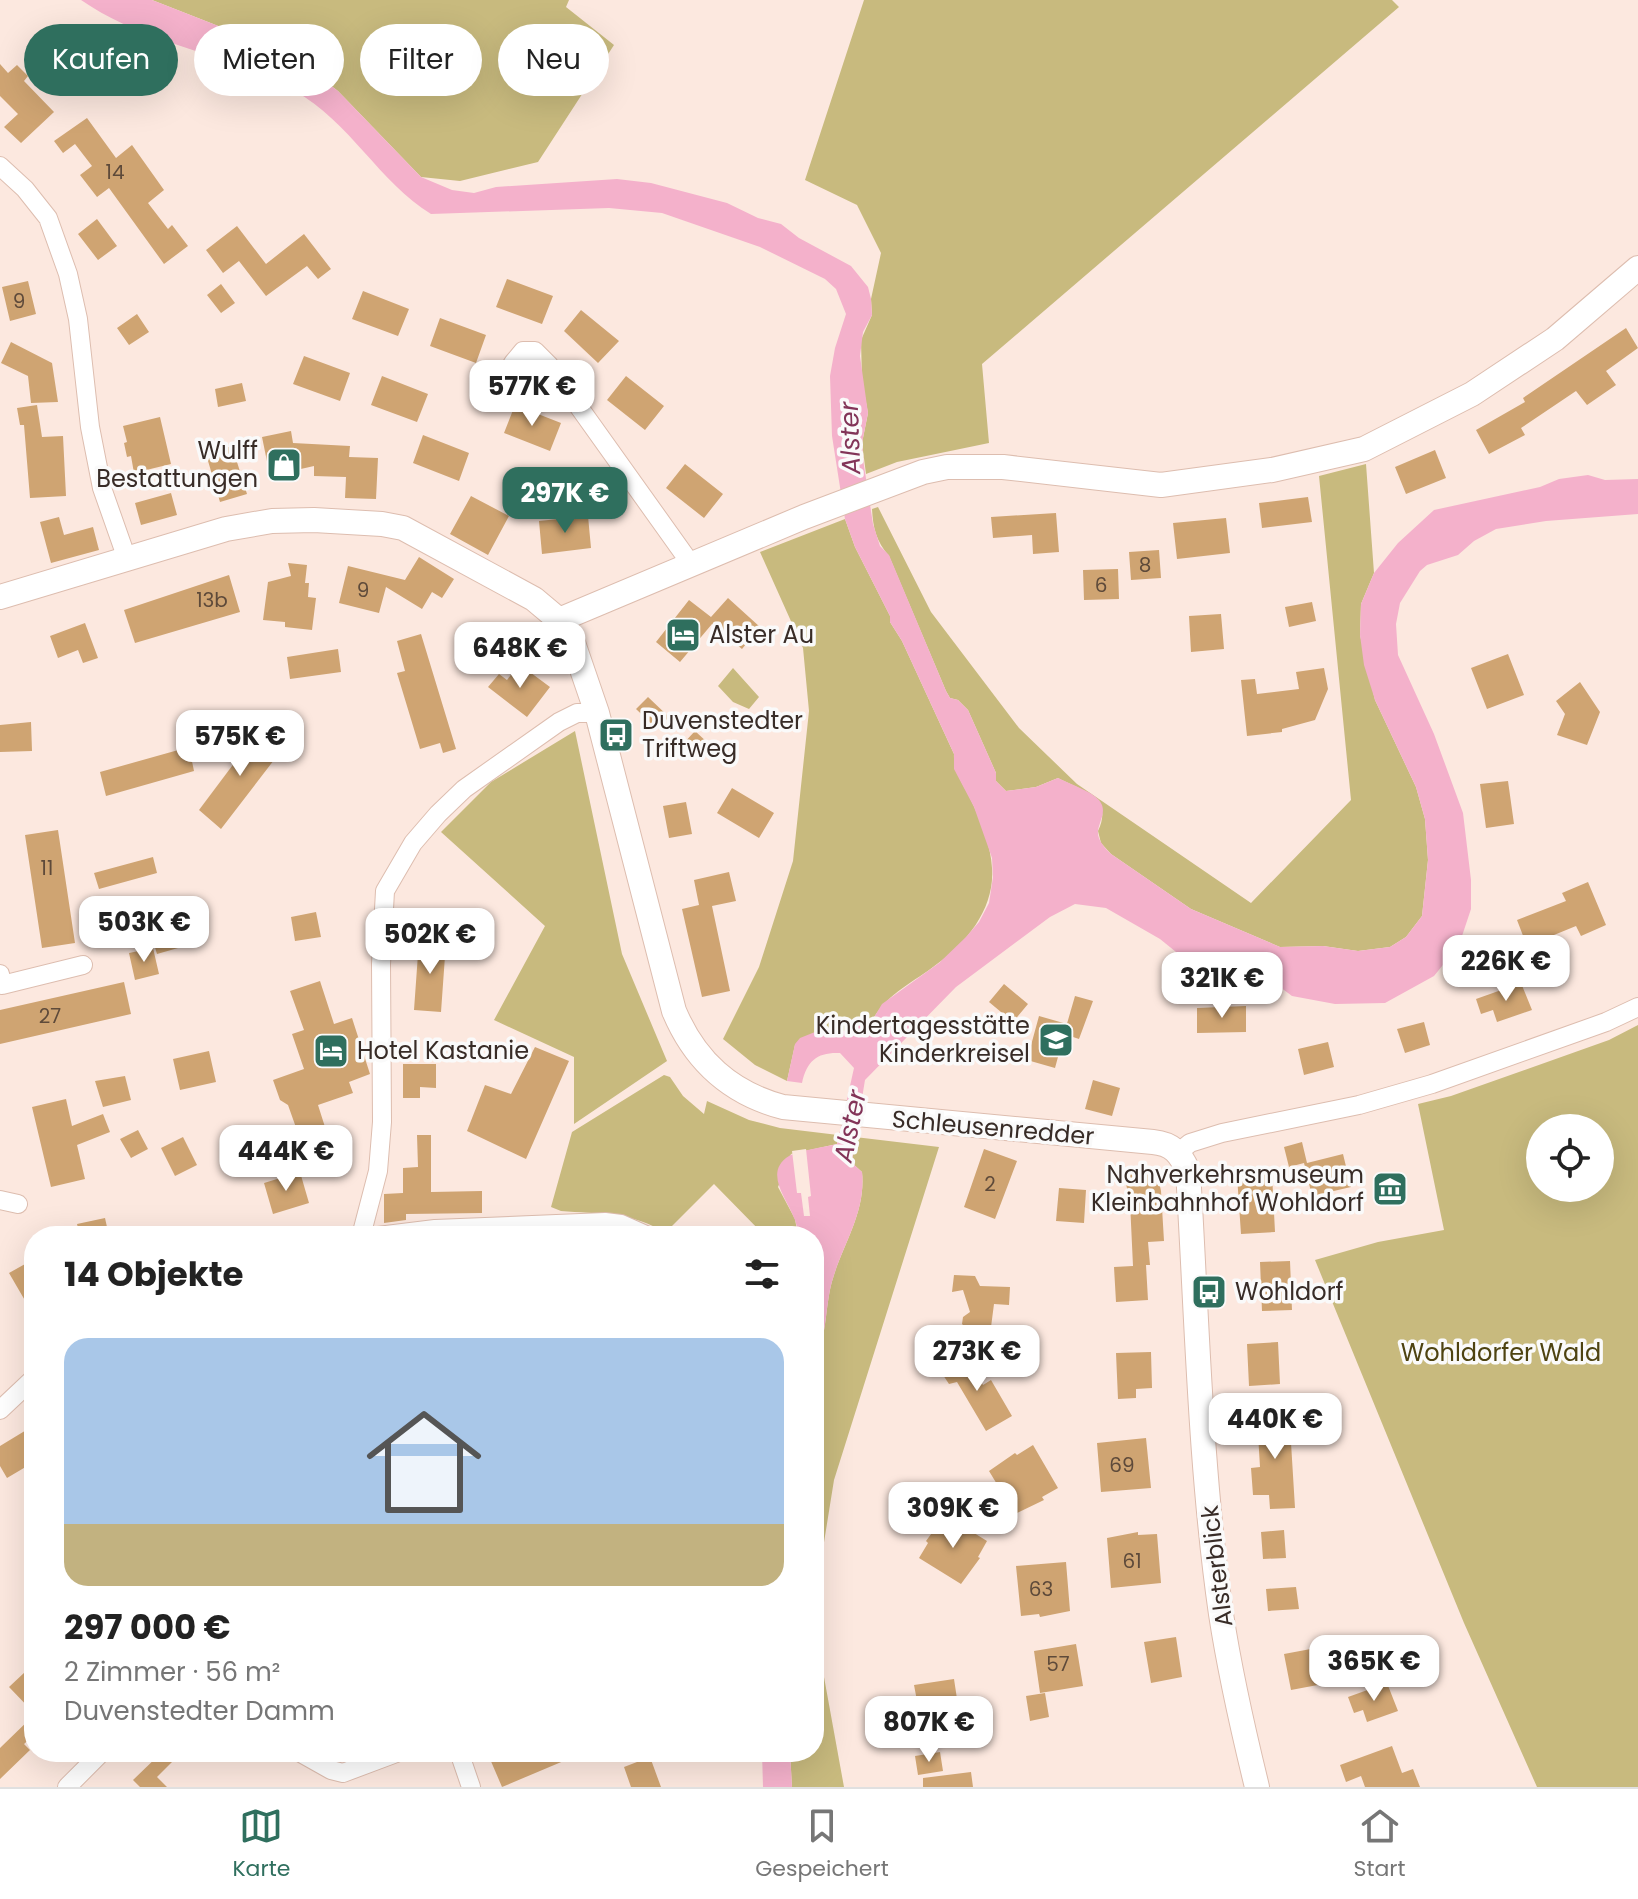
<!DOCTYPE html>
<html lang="de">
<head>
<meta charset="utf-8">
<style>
	:root { --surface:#fff; --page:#f6f6f6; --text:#222; --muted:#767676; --line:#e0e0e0; --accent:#2f6f5e }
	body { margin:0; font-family:Poppins,sans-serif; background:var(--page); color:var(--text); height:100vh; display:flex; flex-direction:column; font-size:30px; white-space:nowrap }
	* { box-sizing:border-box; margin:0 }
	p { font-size:26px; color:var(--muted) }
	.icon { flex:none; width:44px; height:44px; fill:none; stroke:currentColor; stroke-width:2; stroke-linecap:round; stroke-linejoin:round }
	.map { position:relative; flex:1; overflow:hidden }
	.drawer { position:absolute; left:24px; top:1226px; width:800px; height:536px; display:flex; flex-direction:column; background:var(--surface); border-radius:32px; box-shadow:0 8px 32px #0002 }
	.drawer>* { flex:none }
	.banner { position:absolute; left:24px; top:24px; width:800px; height:72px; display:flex; gap:16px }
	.controls { position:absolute; left:1526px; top:1114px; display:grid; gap:16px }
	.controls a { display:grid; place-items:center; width:88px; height:88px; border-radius:50%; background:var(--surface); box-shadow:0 8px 32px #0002; font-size:40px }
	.price { position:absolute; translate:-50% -68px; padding:0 18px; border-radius:16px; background:#fff; color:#222; font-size:26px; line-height:52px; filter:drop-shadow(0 2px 4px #0008) }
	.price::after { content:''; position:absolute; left:50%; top:48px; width:24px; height:18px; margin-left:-12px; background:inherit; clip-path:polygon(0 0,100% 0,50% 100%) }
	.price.active { background:var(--accent); color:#fff }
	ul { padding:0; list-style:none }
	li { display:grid; align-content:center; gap:16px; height:424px; padding:0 40px }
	li span { display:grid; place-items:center; height:248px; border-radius:24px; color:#555 }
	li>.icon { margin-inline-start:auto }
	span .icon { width:144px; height:144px; fill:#fffc; stroke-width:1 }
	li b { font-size:34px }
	h2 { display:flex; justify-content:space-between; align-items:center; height:96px; padding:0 40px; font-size:34px }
	.chip { padding:0 28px; border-radius:36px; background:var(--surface); box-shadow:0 8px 32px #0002; font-size:28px; line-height:72px }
	.chip.active { background:var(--accent); color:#fff }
	.tab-bar { display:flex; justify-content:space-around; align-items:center; height:112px; border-top:2px solid var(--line); background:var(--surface); font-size:22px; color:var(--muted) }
	.tab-bar a { display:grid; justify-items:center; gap:4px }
	.tab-bar .active { color:var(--accent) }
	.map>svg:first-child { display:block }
	.green { fill:#c8ba7e; fill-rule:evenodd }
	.water { fill:#f4b1cb }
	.pier { fill:#fce8df }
	.building { fill:#cfa472 }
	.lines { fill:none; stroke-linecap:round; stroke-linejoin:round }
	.street-casing { stroke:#ddbdaf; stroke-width:20 }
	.secondary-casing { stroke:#ddbdaf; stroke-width:26 }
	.street { stroke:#fff; stroke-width:18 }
	.secondary { stroke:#fff; stroke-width:24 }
	.labels { text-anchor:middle; stroke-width:7; stroke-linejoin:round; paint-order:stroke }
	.number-label { font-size:20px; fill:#5e4a3a }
	.poi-label { font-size:24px; fill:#382c27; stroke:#fafafa; text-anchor:start }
	.street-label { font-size:24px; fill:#382c27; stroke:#fafafa }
	.park-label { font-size:24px; fill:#4e4311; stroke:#fafafa }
	.water-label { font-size:26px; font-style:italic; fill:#823458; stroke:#fafafa }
</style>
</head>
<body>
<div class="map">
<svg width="1638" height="1787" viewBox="0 0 1638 1787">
	<rect width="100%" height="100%" fill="#fce8df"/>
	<path class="green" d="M152,0H569L566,7L614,45L538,162L460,181L421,177L338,91L297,60L287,53Z
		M864,0H1392L1399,7L982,364L989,443L897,462L866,474L862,443L868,413L862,381L861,340L872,315L871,299L881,253L857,205L805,180Z
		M1366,464L1374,573L1361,604L1360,635L1375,700L1416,787L1425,819L1428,860L1422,916L1406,937L1390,947L1358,951L1323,946L1280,947L1191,909L1111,854L1101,843L1098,831C1114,797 1082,791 1058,778L1036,787L1006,791L996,781V773L968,710L958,700L950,698L946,691L889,556C876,541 873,528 872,509L878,507L931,612L1019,728L1077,784L1251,903L1351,800L1319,476Z
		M845,519L855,547L890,616V622L902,641L954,754C953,772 963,783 970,798C980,819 991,845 992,868C995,907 968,942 937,964C914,982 888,993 873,1019L862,1023L852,1031L795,1045L787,1081L755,1065L723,1039L759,967L793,861L809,711L803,648L760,552Z
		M733,668L759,697L749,709L733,702L718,686Z
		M575,731L622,954L667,1061L574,1124V1057L494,1020L545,926L441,832L491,782Z
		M1638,1025V1787H1537L1464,1623L1315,1260L1378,1242L1444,1230L1418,1104L1451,1096L1609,1040ZM1540,1128H1600V1188H1540Z
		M664,1075L670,1077L683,1096L704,1114L707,1101L749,1120L780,1128L838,1135L837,1144L791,1154L778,1187L795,1219L798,1236H765L714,1184L665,1233C635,1212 597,1214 561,1211L551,1207L572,1132Z
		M855,1137L939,1147L834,1480L817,1586L822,1666L844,1787H792L790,1752H814V1361C829,1333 824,1304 834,1275C845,1241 866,1210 862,1172L852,1163Z"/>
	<path class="water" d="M81,0H152L287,53L338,91L421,177L452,190L474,193L496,187L617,179L651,183L727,203L758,218L781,224L799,238L851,266L868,287L871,299L872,315L863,332L860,356L868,413L862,443L863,459L873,524L880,546L889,555L946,691L950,698L958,700L968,710L996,773V781L1006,791L1036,787L1058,778C1070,784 1091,791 1099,800C1108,811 1099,821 1098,831C1097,840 1105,848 1111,854L1191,909L1280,947L1323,946L1358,951L1390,947L1406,937L1422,916L1428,860L1425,819L1416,787L1375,700L1364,665L1360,635L1361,604L1374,573L1398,543L1434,510L1540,487L1559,479L1588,475L1605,480L1638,479V514L1546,521L1496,529L1474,541L1458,555L1427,565L1420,571L1400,603L1396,624L1398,655L1434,734L1463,813L1471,880V909L1459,945L1434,976L1385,1003L1335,1004L1292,996L1276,984L1252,980L1219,978L1181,956L1160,939L1106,908L1075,904L1050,917L956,987L865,1080L852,1159V1163L862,1172C866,1210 845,1241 834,1275C824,1304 829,1333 814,1361V1236H798C797,1230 797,1223 794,1218C787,1199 763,1172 789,1156C797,1151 825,1147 837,1144L854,1068L840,1053C818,1052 807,1060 802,1083L787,1081L795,1044L800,1038L820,1030L852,1031L862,1023L873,1019L882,1004L939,963L966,937L979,922L989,903L993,877L992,858L974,807L954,769V754L902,641L890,622V616L855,547L845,519L832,436L830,376L835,348L846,314L836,289L825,279L760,247L662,213L609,208L431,214C380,183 350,122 295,91C228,53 146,45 81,0Z
		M762,1752H790L792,1787H763Z"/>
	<path class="pier" d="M806,1149L811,1196L808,1197L810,1216H804L801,1193H797L792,1151Z"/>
	<path class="building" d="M0,64L8,73L17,65L28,76L24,81L54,112L21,143L4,127L18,114L0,96Z
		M87,118L116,158L132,145L164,190L148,203L168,229L172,225L188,246L164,264L109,188L97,197L80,175L92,166L75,144L63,153L54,141Z
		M97,219L117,246L98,260L78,234Z
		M237,226L266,264L304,234L331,269L318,279L307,266L266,296L239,261L223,273L206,250Z
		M507,279L553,296L542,324L496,307Z
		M28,281L36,314L10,321L2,287Z
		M221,284L235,303L221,313L207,295Z
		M363,291L409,309L398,336L352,319Z
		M581,310L619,341L598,363L564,331Z
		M137,314L149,332L129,345L117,328Z
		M440,318L486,335L476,363L430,346Z
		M1626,328L1638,348L1606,371L1616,385L1587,405L1576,391L1521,428L1525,435L1489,454L1476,430L1525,402L1523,398Z
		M11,342L52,363L58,402L31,403L28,376L1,363Z
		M304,356L350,373L340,401L293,384Z
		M382,376L428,394L417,422L371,405Z
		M626,376L664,406L645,430L607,400Z
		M242,383L246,401L218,407L215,389Z
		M37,405L42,437L63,436L66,496L30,498L24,425H20L17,408Z
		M515,405L561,423L550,451L504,433Z
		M160,417L171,464L134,473L131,456L127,457L124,443L127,442L123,426Z
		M291,431L293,443L350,446L349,457L378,458L376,499L345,498L346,477L314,476V466L270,476L262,437Z
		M423,435L469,453L459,481L413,463Z
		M232,446L247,494L220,502L206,454Z
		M1435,450L1446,478L1406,494L1395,467Z
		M685,464L723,494L704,518L666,488Z
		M171,493L177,515L141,525L135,503Z
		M471,496L509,516L488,555L450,534Z
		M1308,497L1312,522L1262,528L1259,503Z
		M1056,513L1059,552L1033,554L1032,535L993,538L991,517Z
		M588,516L591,548L542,554L539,521Z
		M59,517L64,535L93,527L99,550L51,563L40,522Z
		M1226,518L1230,553L1177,559L1173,523Z
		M1159,550L1161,578L1131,580L1129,552Z
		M419,557L454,579L442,598L432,592L422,609L386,587L379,613L339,603L348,566L405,580Z
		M288,563L307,565L305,583H309L308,597L316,598L312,630L285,627V622L263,620L268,582L291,576Z
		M1118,569L1119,599L1084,600L1083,570Z
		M229,575L240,612L135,643L124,610Z
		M728,598L760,627L742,649L712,624L680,662L656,642L689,600L711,617Z
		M1312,602L1316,621L1289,627L1285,607Z
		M1221,614L1224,649L1191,652L1189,616Z
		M85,623L98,658L83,663L78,650L58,658L50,636Z
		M421,634L456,749L443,753L440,743L420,749L397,673L405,671L397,641Z
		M338,649L341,672L290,679L287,657Z
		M1508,654L1524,695L1487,709L1471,668Z
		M519,664L550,687L527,717L488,687L499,674L507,680Z
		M1324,668L1328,689L1315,720L1282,729V732L1247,736L1241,680L1255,679L1257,694L1299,689L1296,672Z
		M1580,682L1600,712L1587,745L1557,735L1565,714L1556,701Z
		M648,697L669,717L657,729L636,709Z
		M268,718L274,760L221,829L199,810Z
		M31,722L32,751L0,752V725Z
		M695,731L708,743L695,757L682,745Z
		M189,747L194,771L106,796L100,772Z
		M1508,781L1514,824L1486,828L1480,784Z
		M732,788L774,813L759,838L717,813Z
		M686,802L692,834L669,838L663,806Z
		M58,830L75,943L42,948L25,835Z
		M153,857L157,873L99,889L94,873Z
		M729,872L736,901L712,906L730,991L702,997L682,909L699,905L694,880Z
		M1588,882L1606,925L1581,936L1576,926L1527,946L1517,920L1566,901L1562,893Z
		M316,912L321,937L295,941L291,917Z
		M182,932L185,946L157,954L153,941Z
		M419,940L446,942L441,1012L414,1010Z
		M153,948L159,974L135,980L129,953Z
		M320,981L334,1024L352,1018L370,1074L349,1082L353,1093L318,1105L325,1127L299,1136L288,1105L280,1100L273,1080L304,1069L292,1034L304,1030L290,991Z
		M124,982L131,1014L0,1044V1010Z
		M1521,983L1532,1010L1497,1022L1493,1010L1481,1014L1476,999Z
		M1004,984L1028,1004L1013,1022L989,1002Z
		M1075,996L1093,1001L1079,1039L1064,1034Z
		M1246,1006V1032L1197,1033V1008Z
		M1039,1016L1067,1024L1055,1068L1027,1060Z
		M1424,1022L1430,1045L1405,1053L1397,1029Z
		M1328,1042L1334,1067L1304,1075L1298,1049Z
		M535,1047L569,1061L526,1159L467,1131L485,1085L511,1094Z
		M209,1051L216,1082L180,1090L173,1059Z
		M403,1064H436V1088L420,1087V1098H403Z
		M125,1076L131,1100L103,1107L95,1081Z
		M1093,1080L1120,1088L1112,1116L1085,1109Z
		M66,1099L72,1126L103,1114L110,1132L77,1145L85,1179L51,1187L32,1107Z
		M138,1130L148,1149L131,1158L120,1139Z
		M417,1135H431V1192L482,1191V1213L406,1214V1220L384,1223V1194L403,1193V1168L418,1167Z
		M183,1137L197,1165L175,1176L161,1148Z
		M1302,1142L1307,1163L1343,1154L1351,1187L1312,1196L1304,1163L1289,1167L1284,1147Z
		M984,1149L1017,1161L995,1219L964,1207Z
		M1156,1168L1161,1191L1164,1241L1148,1242L1150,1265H1146L1148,1300L1116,1302L1114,1267L1133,1266L1130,1202L1124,1175Z
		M300,1172L309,1203L273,1214L264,1183Z
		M1272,1174L1275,1232L1241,1234L1237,1176Z
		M1402,1175L1407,1197L1378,1203L1373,1182Z
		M1059,1188L1086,1190L1084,1223L1056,1221Z
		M105,1218L109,1236H80L77,1224Z
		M34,1259V1316L9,1273Z
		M1290,1261L1292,1310L1262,1311L1260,1262Z
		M954,1275L975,1276L980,1286L1010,1287L1009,1305L994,1304L991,1327L986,1331L970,1332L962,1324L963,1317L970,1312L963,1290L952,1292Z
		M1278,1342L1280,1384L1249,1386L1247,1344Z
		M1151,1352L1152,1388L1136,1389V1398L1118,1399L1116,1353Z
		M965,1355L983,1385L991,1380L1012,1416L986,1431L957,1382L949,1384L939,1369Z
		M1271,1410H1289L1295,1508L1270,1509L1269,1495H1253L1251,1468L1260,1467L1257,1417L1270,1415Z
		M28,1429L34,1439V1462L7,1478L0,1466V1446Z
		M1146,1438L1151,1488L1101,1492L1097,1443Z
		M1033,1445L1058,1488L1042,1497L1044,1500L1015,1514L989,1471L1015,1453L1017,1455Z
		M945,1515L987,1541L978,1557L980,1558L961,1584L919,1558L928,1543L926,1541Z
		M1284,1530L1286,1558L1263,1559L1261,1532Z
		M1138,1532V1535L1157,1534L1161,1583L1111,1588L1107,1538Z
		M1066,1562L1070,1611L1040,1617L1039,1614L1021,1616L1016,1566Z
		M1296,1587L1299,1609L1268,1611L1266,1589Z
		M1176,1637L1182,1677L1151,1683L1144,1642Z
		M1076,1644L1083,1686L1040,1693L1034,1651Z
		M1316,1648L1323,1684L1291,1690L1284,1654Z
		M25,1672L34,1681V1713L9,1687Z
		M954,1679L959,1712L939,1715L937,1703L918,1706L914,1685Z
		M1387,1683L1398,1711L1367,1722L1363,1710L1354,1713L1348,1697Z
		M1045,1693L1049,1717L1030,1721L1026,1696Z
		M34,1715V1735L24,1744L30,1750L0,1779V1748Z
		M1392,1746L1402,1773L1413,1769L1420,1787H1365L1361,1776L1346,1782L1340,1765Z
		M162,1752H182L157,1777L167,1787H140L133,1780Z
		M487,1752H585L502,1787Z
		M940,1752L943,1771L918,1775L915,1756Z
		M650,1757L661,1787H631L624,1767Z
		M971,1772L973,1787H923V1778Z"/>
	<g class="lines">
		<defs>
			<path id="street" d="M0,166L25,189L48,218L68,274L78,319L90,427L102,488L127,559
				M549,365L546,374L534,382L520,376L513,363L523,351H535L549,365L691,564
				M0,974L2,985L83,965
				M1179,1152L1190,1143L1222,1133L1359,1105L1432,1084L1606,1022L1638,1007
				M0,1200L18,1204
				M361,1236L378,1171L382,1122L381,964L385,891L413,843L438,814L464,789L559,722L577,713H597
				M378,1236L435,1229L605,1222L621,1224L648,1236
				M0,1410L34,1378
				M299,1752L331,1770L343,1773L399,1752
				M459,1752L471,1787
				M67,1787L102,1752"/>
			<path id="secondary" d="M0,597L226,529L272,521L314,520L382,524L403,528L534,599L559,620L572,640L597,713L674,1011C695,1061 730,1093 783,1107L1153,1142C1173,1144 1180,1153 1188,1171C1197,1318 1200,1468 1221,1614C1230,1673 1243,1730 1257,1787
				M559,620L804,517L923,472L947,467H1003L1161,485L1272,470L1364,449L1472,394L1555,339L1638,268"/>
		</defs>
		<use href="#street" class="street-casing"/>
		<use href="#secondary" class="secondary-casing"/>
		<use href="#street" class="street"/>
		<use href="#secondary" class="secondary"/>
	</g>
	<defs>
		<symbol id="shop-square" viewBox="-11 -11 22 22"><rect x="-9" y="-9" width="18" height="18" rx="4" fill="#2f6f5e" stroke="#fafafa"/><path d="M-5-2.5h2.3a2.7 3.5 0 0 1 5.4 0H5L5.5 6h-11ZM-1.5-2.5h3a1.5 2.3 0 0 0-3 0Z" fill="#fff"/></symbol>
		<symbol id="hotel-square" viewBox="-11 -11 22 22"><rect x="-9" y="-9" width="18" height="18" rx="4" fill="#2f6f5e" stroke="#fafafa"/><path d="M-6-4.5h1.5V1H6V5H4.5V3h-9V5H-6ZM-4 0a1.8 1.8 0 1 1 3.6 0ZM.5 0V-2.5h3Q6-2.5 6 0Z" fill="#fff"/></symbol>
		<symbol id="bus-square" viewBox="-11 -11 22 22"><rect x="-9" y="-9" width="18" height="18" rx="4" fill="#2f6f5e" stroke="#fafafa"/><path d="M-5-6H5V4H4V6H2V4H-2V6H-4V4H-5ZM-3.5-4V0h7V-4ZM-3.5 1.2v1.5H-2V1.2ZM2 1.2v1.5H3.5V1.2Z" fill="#fff"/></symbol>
		<symbol id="school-square" viewBox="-11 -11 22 22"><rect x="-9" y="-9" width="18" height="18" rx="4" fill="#2f6f5e" stroke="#fafafa"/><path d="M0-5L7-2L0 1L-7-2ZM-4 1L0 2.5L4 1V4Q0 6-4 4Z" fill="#fff"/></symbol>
		<symbol id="museum-square" viewBox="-11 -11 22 22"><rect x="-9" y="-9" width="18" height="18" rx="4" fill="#2f6f5e" stroke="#fafafa"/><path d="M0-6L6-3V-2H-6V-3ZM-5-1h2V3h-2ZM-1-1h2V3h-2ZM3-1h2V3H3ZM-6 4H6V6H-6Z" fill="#fff"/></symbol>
	</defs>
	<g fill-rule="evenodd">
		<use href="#shop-square" x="264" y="445" width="40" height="40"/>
		<use href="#hotel-square" x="663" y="615" width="40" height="40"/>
		<use href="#bus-square" x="596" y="715" width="40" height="40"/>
		<use href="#school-square" x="1036" y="1020" width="40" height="40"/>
		<use href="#hotel-square" x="311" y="1031" width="40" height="40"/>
		<use href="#museum-square" x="1370" y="1169" width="40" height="40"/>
		<use href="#bus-square" x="1189" y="1272" width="40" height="40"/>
	</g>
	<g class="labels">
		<g class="number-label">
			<text x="115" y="179">14</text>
			<text x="19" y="308">9</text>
			<text x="1145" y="572">8</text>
			<text x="1101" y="592">6</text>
			<text x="363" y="597">9</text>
			<text x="212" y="607">13b</text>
			<text x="47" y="875">11</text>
			<text x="50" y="1023">27</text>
			<text x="990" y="1191">2</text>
			<text x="1122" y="1472">69</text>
			<text x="1132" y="1568">61</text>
			<text x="1041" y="1596">63</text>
			<text x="1058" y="1671">57</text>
		</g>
		<g class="poi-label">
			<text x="258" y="459" text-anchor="end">Wulff<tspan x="258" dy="28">Bestattungen</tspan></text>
			<text x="709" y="643">Alster Au</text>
			<text x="642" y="729">Duvenstedter<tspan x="642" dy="28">Triftweg</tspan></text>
			<text x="1030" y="1034" text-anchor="end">Kindertagesstätte<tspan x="1030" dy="28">Kinderkreisel</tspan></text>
			<text x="357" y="1059">Hotel Kastanie</text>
			<text x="1364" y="1183" text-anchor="end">Nahverkehrsmuseum<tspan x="1364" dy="28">Kleinbahnhof Wohldorf</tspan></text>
			<text x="1235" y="1300">Wohldorf</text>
		</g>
		<g class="street-label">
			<text transform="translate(993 1128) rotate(5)" y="8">Schleusenredder</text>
			<text transform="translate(1217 1566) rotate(-97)" y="8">Alsterblick</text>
		</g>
		<g class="park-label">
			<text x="1501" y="1361">Wohldorfer Wald</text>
		</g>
		<g class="water-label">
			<text transform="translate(850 438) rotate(-92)" y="9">Alster</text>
			<text transform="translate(850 1126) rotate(-78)" y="9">Alster</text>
		</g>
	</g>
</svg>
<div class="controls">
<a><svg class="icon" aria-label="locate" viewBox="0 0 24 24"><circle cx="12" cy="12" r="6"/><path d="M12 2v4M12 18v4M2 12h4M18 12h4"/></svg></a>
</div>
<b class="price" style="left:532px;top:428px">577K €</b>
<b class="price active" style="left:565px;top:535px">297K €</b>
<b class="price" style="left:520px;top:690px">648K €</b>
<b class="price" style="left:240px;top:778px">575K €</b>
<b class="price" style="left:144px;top:964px">503K €</b>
<b class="price" style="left:430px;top:976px">502K €</b>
<b class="price" style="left:1506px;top:1003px">226K €</b>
<b class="price" style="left:1222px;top:1020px">321K €</b>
<b class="price" style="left:286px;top:1193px">444K €</b>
<b class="price" style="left:977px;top:1393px">273K €</b>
<b class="price" style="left:1275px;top:1461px">440K €</b>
<b class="price" style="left:953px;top:1550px">309K €</b>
<b class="price" style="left:1374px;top:1703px">365K €</b>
<b class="price" style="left:929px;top:1764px">807K €</b>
<div class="banner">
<a class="chip active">Kaufen</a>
<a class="chip">Mieten</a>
<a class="chip">Filter</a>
<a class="chip">Neu</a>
</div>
<section class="drawer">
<h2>14 Objekte<svg class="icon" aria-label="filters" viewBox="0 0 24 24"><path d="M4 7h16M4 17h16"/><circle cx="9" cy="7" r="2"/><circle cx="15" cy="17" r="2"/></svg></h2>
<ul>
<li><span style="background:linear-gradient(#a9c7e8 75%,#c2b280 0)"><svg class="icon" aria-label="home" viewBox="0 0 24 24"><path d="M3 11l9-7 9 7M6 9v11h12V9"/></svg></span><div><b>297 000 €</b><p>2 Zimmer · 56 m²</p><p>Duvenstedter Damm</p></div></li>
</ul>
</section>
</div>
<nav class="tab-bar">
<a class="active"><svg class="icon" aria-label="map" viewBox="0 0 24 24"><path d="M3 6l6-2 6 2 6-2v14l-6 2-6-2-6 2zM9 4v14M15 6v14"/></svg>Karte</a>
<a><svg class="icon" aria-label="saved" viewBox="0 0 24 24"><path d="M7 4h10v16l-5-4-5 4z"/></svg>Gespeichert</a>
<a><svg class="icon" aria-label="home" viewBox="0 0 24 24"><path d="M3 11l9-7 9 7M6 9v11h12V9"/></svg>Start</a>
</nav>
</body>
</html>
